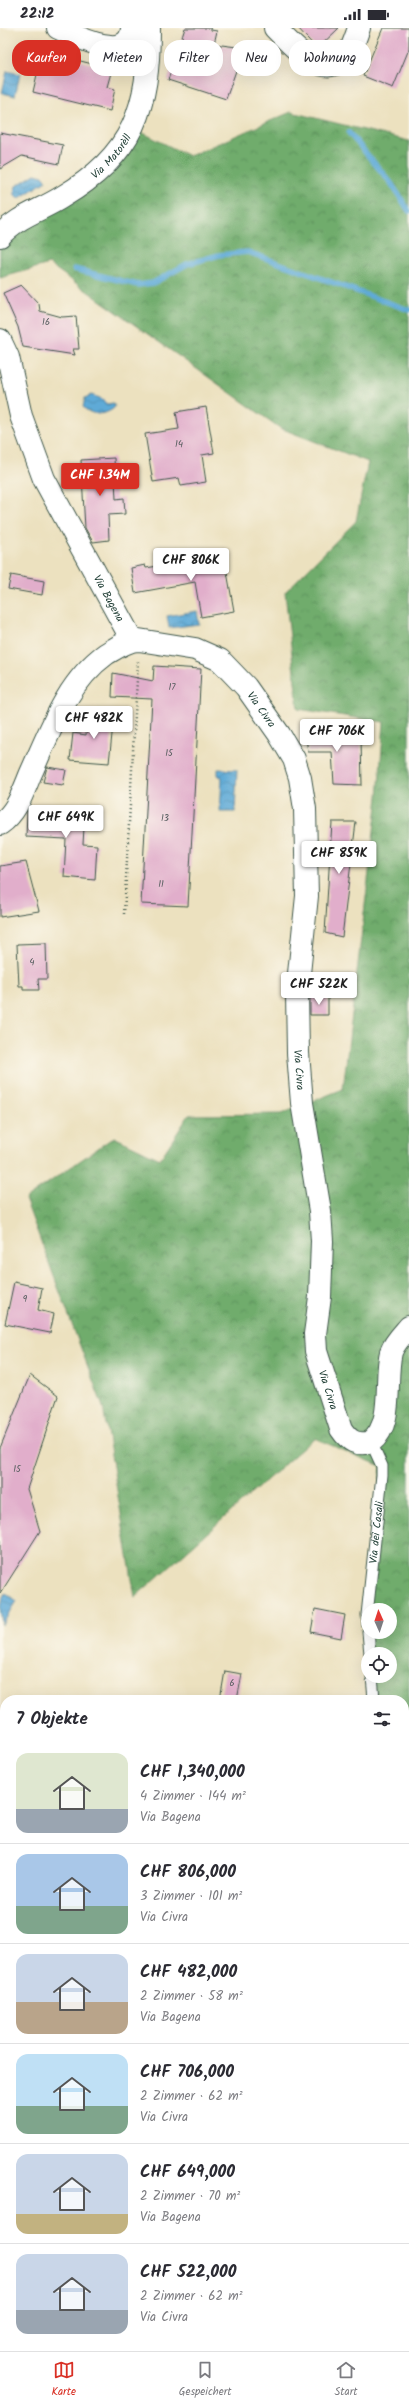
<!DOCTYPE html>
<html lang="de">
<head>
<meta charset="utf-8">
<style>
	:root { --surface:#fff; --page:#f7f7f7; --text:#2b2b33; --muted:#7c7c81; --line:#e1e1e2; --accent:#d93025 }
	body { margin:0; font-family:Kalam,sans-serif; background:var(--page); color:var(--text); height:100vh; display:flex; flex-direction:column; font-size:15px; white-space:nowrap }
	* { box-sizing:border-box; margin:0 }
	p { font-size:13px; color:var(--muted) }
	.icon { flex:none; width:22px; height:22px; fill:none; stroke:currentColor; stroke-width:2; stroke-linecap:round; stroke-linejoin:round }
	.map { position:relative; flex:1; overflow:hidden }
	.side { position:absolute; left:0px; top:1667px; width:409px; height:656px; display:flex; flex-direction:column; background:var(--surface); border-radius:16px 16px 0 0; box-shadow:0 4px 16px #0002 }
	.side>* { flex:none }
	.hud { position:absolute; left:12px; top:12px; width:385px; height:36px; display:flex; gap:8px }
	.needle { width:26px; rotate:357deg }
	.buttons { position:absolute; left:361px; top:1575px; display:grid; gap:8px }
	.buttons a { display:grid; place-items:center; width:36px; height:36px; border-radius:50%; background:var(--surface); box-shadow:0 4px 16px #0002; font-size:20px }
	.price { position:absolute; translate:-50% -34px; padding:0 9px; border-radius:4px; background:#fff; color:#222; font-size:13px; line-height:26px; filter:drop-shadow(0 1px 2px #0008) }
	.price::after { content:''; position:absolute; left:50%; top:24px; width:12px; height:9px; margin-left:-6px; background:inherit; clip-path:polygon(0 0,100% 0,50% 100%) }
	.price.current { background:var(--accent); color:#fff }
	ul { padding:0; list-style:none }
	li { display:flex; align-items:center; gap:12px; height:100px; padding:0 16px }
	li+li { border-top:1px solid var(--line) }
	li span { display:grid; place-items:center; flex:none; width:112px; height:80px; border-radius:12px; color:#555 }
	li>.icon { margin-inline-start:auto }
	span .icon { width:48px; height:48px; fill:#fffc; stroke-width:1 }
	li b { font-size:17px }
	h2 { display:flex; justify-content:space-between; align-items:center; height:48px; padding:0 16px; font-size:17px }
	.chip { padding:0 14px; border-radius:16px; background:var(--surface); box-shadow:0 4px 16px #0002; font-size:14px; line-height:36px }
	.chip.current { background:var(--accent); color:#fff }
	.status { display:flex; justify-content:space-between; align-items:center; height:28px; padding:0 20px; background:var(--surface); direction:ltr }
	.status svg { height:11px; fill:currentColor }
	.menu { display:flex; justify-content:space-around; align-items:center; height:56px; border-top:1px solid var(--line); background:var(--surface); font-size:11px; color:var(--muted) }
	.menu a { display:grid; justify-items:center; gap:2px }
	.menu .current { color:var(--accent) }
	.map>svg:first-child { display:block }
	.forest { fill:url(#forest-crowns); stroke:#477450 }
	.water { fill:url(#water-waves); stroke:#3f7486 }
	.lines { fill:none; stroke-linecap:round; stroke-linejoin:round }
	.stream { stroke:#5faad7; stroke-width:5.5 }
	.building { fill:#e1aecb }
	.lane-casing { stroke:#3e5649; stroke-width:13 }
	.street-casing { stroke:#3e5649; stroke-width:24 }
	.path { stroke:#3e5649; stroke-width:2.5; stroke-dasharray:1 3; stroke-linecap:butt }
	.lane { stroke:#fff; stroke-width:11 }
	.street { stroke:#fff; stroke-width:22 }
	.labels { text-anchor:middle; stroke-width:4; stroke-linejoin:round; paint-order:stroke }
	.number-label { font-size:9px; fill:#50595a }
	.street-label { font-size:11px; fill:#1f3d34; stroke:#fbf7ec }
</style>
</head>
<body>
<div class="status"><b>22:12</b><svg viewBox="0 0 49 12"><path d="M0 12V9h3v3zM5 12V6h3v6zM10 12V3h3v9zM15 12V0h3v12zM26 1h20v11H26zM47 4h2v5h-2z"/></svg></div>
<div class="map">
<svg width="409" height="2323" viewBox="0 0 409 2323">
	<defs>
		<pattern id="forest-crowns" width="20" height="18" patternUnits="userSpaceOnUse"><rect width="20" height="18" fill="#6fac6c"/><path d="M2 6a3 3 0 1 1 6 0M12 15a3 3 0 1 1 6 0" fill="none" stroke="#5b8d5a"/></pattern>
		<pattern id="water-waves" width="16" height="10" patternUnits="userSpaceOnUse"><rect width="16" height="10" fill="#5faad7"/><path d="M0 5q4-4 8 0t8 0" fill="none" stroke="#4e8caf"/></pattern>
	</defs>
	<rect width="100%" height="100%" fill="#fbf7ec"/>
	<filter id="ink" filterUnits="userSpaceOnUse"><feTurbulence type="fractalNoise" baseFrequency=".025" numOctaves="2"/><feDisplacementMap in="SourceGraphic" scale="8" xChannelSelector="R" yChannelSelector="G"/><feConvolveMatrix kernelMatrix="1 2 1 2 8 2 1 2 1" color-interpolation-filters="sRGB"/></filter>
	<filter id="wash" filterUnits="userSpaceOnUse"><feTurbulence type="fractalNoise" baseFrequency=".012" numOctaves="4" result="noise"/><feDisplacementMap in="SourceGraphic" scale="16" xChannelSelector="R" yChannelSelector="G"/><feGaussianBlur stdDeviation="0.9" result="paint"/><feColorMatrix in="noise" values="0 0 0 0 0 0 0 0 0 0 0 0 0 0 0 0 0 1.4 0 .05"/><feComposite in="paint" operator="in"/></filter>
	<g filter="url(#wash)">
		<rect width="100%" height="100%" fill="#ece1bf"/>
		<path class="forest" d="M291,84L409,113V2323H0V2223L5,2216V2318H404V1672H374L372,1648H390V1626H370L368,1604H390V1582H368L381,1438L314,1410L135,1569L103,1379L25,1171L114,1109L160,1131L189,1087L281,1086L343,1061L378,769L384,694L298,681L285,564L356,493L368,434L280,400L49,236L0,250V208L62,170L133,100L189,128Z"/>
		<path class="water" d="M7,43L20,46L15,68L2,65Z
			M35,146L43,148L46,153L18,171L14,165L16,158Z
			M91,367L100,370L107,376L113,375L115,379C106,388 91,388 83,379L85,370Z
			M197,583L199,596L169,600L167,588Z
			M218,741L237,742L235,784H220L222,749L218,748Z
			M6,1566L17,1573L2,1597L0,1577Z"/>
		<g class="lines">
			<path class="stream" d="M349,105L391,155L409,183
				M74,241L138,257L153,255L187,236L219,227L248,224L409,282
				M404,2261L409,2259
				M90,2323L91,2318"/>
		</g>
		<g id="blocks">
			<path class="building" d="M185,0H211V2L217,3L214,16L252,21L250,38L238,37L226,71L168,52Z
				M298,0H339L317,21Z
				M383,0H409V21L393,60L363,48Z
				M49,25L112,41L107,59L115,61L110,83L33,64L38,42L44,44Z
				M0,105L63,117L59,136L22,128L0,141Z
				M21,257L39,276L40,283L62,289L76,288L79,321H73L75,327L23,319L18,299L3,265Z
				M206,379L214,425L202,427L206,454L181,458L179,450L153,454L145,406L179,401L176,384Z
				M114,430L116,471L124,470L125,486L108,487L109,512L93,514L85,500L81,432Z
				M224,527L234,583L201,589L195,554L135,565L131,540L145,537L146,540Z
				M11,547L44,553L42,567L8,561Z
				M154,638L201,641L188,878L141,876L152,671L112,669L113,645L153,653Z
				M88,685L114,687L109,735L70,732L73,705L86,707Z
				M321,695V703L337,704V708H350L349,711H361L362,757L334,756L332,724H308L304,696Z
				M47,739L66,742L63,757L43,754Z
				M29,780L85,783L83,816L97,817L95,852L64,849L66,811L26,809L27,785Z
				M332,794H356L342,909L325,905Z
				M26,834L39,883L0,889V838Z
				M46,915L47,951H38L39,962H23V958H19L17,916Z
				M310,969H328V987H310Z
				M14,1254L42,1260L38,1282L54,1286L50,1305L5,1296Z
				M30,1347L58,1368L27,1461L40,1503L0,1566V1420Z
				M315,1581L345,1587L341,1610L311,1604Z
				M225,1643L242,1646L237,1672H220Z"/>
		</g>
	</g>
	<g filter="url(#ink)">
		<use href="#blocks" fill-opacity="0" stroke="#3e5649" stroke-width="1"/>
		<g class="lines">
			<defs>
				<g id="lane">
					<path id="s1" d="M368,1598L367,1587L382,1447V1438L371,1414"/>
					<path d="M368,1604L370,1626"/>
					<path d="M372,1648L374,1672"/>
				</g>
				<g id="street">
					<path d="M58,0C73,7 130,37 132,0"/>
					<path d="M275,0C292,17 325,57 348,26C353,19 356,8 359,0"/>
					<path id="s2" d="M0,208C16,189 42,182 62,169C134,127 149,79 149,0"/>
					<path id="s3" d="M0,312L8,329L21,388L44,451L132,612"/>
					<path id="s4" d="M0,796C17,784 23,764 31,745C50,703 67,654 106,626C116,620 127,612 139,612L195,621L220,632L246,659L279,706L294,731L300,750L305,781L307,868L297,965L298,1025L302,1075L320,1183L322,1213L320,1269L315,1306L316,1323L341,1401C349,1413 357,1418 371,1414C395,1395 384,1351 391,1324C394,1315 403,1306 409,1299"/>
				</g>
			</defs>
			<use href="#lane" class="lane-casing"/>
			<use href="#street" class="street-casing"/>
			<path class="path" d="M124,886L138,633
				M404,1991L409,2031"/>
			<use href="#lane" class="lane"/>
			<use href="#street" class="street"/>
		</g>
	</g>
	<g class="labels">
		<g class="number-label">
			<text x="46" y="297">16</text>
			<text x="179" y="419">14</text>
			<text x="172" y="662">17</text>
			<text x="169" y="728">15</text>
			<text x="165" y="793">13</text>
			<text x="161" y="859">11</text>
			<text x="32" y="937">4</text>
			<text x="25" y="1274">9</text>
			<text x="17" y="1444">15</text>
			<text x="232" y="1658">6</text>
		</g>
		<g class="street-label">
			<text dy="4" stroke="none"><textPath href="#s2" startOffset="138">Via Matorèll</textPath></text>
			<text dy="4" stroke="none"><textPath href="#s3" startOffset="282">Via Bagena</textPath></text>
			<text dy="4" stroke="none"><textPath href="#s4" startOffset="388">Via Civra</textPath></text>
			<text dy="4" stroke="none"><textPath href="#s4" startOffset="760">Via Civra</textPath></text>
			<text dy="4" stroke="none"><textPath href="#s4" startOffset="1084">Via Civra</textPath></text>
			<text dy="4" stroke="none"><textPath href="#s1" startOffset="94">Via dei Casali</textPath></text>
		</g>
	</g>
</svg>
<div class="buttons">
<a><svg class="needle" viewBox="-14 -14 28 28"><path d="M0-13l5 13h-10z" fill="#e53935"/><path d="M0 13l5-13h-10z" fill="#7c7c81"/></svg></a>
<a><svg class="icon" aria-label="locate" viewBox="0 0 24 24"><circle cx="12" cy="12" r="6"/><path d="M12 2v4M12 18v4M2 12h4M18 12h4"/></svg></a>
</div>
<b class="price current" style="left:100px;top:469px">CHF 1.34M</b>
<b class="price" style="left:191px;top:554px">CHF 806K</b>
<b class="price" style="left:94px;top:712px">CHF 482K</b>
<b class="price" style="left:337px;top:725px">CHF 706K</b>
<b class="price" style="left:66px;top:811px">CHF 649K</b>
<b class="price" style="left:339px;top:847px">CHF 859K</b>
<b class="price" style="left:319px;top:978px">CHF 522K</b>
<div class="hud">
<a class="chip current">Kaufen</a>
<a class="chip">Mieten</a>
<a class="chip">Filter</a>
<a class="chip">Neu</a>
<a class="chip">Wohnung</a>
</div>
<section class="side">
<h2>7 Objekte<svg class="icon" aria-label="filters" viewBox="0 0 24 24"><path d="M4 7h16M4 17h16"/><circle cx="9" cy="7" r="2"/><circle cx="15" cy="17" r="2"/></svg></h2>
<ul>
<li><span style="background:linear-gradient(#dfe7d0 70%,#9aa5b1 0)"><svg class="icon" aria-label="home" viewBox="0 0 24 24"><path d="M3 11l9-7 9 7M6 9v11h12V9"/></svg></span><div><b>CHF 1,340,000</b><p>4 Zimmer · 144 m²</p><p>Via Bagena</p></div></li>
<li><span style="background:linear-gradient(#a9c7e8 65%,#7fa58c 0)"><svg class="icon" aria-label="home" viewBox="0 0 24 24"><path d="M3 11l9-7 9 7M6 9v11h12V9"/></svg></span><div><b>CHF 806,000</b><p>3 Zimmer · 101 m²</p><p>Via Civra</p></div></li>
<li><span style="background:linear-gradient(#c9d6e8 60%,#b9a48a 0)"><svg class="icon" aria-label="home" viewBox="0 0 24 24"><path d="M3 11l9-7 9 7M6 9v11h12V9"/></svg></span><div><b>CHF 482,000</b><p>2 Zimmer · 58 m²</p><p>Via Bagena</p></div></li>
<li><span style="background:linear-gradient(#bfe0f5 65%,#7fa58c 0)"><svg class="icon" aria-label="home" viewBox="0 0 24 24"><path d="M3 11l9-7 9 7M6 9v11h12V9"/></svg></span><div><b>CHF 706,000</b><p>2 Zimmer · 62 m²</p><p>Via Civra</p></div></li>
<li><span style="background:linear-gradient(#c9d6e8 75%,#c2b280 0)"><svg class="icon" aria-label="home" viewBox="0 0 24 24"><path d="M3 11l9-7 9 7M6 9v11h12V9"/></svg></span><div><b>CHF 649,000</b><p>2 Zimmer · 70 m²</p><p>Via Bagena</p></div></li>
<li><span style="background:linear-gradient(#c9d6e8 70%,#9aa5b1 0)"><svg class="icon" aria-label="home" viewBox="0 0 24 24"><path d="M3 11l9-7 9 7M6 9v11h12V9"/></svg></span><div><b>CHF 522,000</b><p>2 Zimmer · 62 m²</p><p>Via Civra</p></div></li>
</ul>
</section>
</div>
<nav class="menu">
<a class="current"><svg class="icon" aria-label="map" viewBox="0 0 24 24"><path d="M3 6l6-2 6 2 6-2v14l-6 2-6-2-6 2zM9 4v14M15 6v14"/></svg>Karte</a>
<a><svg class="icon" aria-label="saved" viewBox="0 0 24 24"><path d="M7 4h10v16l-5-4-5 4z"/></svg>Gespeichert</a>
<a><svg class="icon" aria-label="home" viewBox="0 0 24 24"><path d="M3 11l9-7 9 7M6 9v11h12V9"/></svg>Start</a>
</nav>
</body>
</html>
